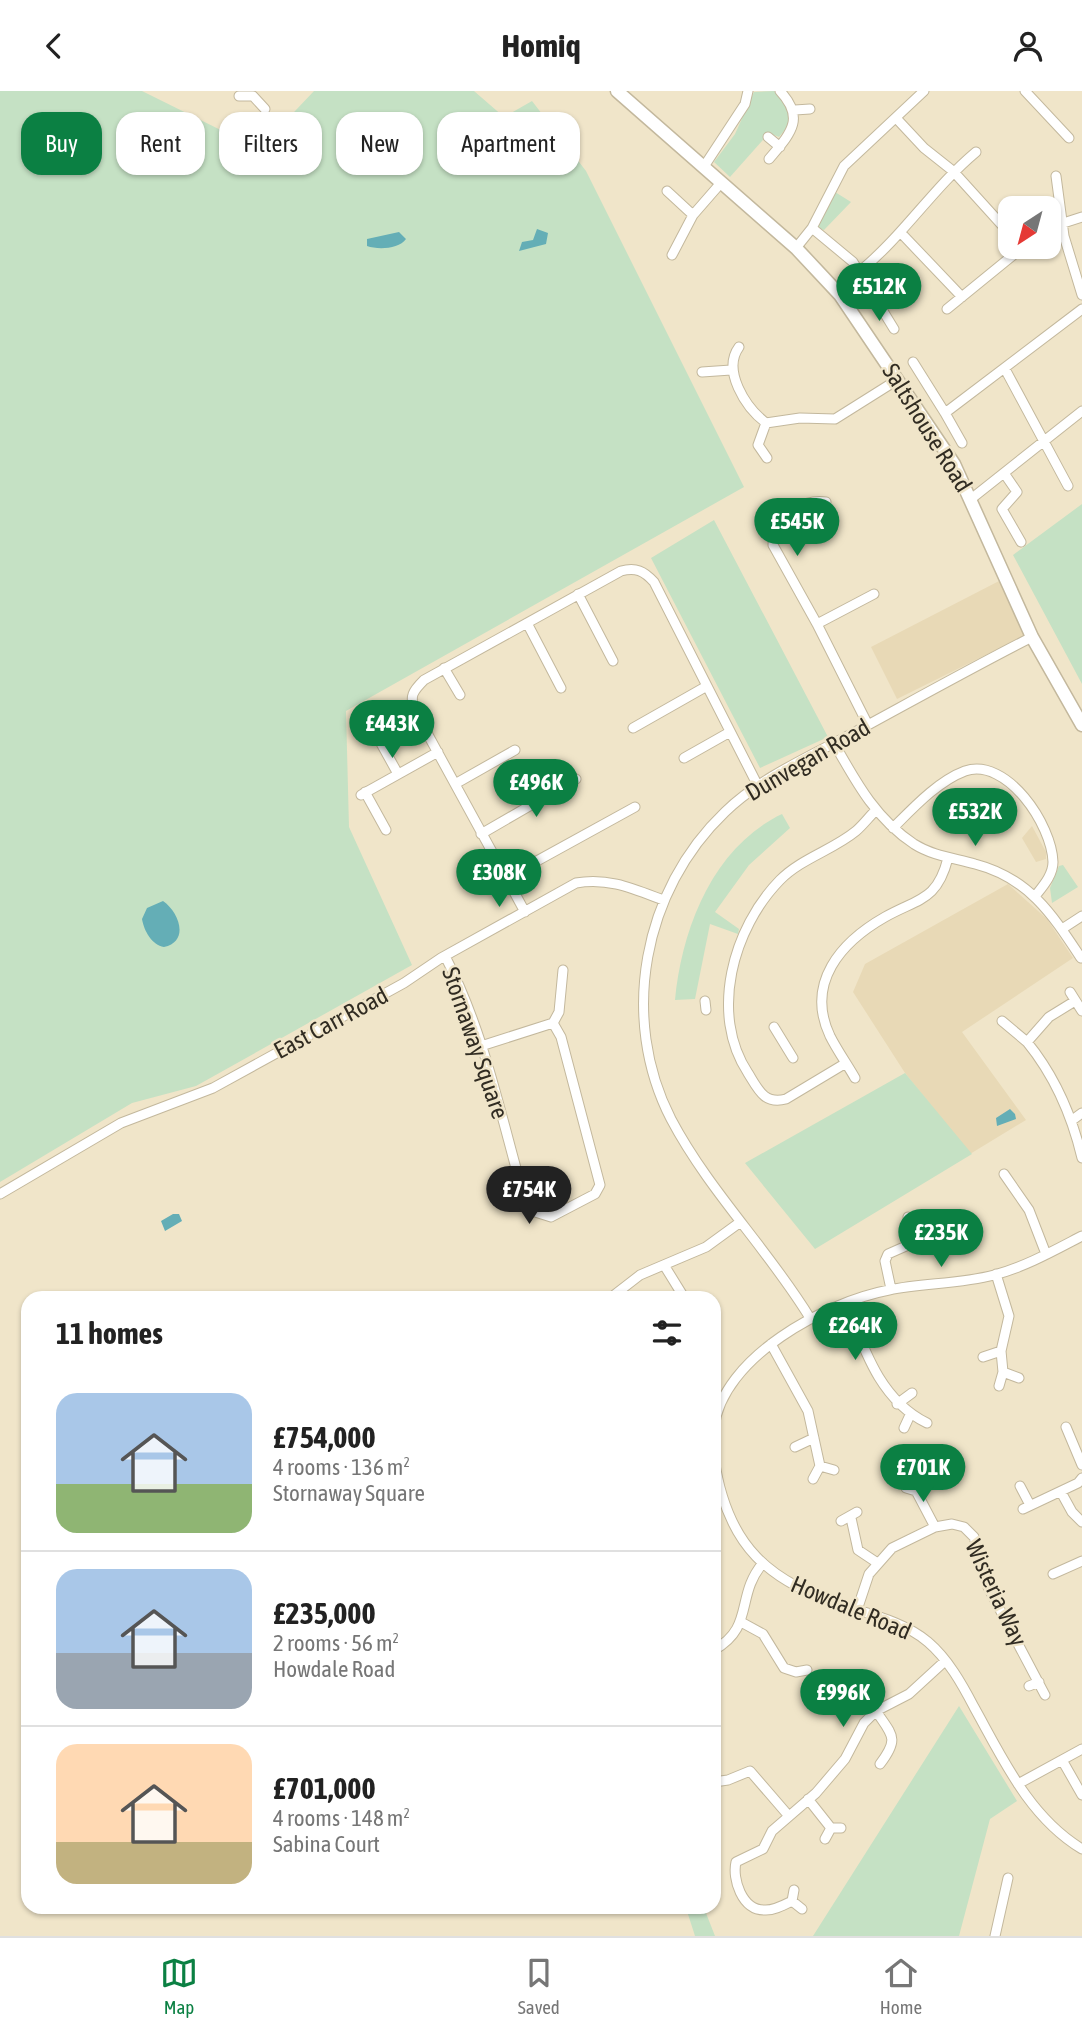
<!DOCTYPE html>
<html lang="en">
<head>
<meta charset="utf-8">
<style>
	:root { --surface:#fff; --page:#f6f6f6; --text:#222; --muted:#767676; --line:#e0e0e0; --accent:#0b8043 }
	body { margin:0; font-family:"Asap Condensed",sans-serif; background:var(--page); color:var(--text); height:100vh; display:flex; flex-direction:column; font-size:26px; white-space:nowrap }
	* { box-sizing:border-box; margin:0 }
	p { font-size:23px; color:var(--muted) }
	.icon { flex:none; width:38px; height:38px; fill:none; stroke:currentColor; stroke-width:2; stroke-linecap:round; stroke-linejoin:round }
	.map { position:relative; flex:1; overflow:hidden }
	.details { position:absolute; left:21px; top:1200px; width:700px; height:623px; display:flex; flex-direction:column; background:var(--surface); border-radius:21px; box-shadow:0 2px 5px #0004 }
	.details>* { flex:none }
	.hud { position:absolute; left:21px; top:21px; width:700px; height:63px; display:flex; gap:14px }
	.needle { width:46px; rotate:216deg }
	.tools { position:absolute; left:998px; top:105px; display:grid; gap:14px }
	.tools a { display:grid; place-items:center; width:63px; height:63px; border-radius:14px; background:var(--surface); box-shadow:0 2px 5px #0004; font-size:35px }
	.price { position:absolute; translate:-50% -60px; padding:0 16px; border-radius:24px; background:var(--accent); color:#fff; font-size:23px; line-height:46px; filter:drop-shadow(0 2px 4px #0008) }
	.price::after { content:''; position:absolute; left:50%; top:42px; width:21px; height:16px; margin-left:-10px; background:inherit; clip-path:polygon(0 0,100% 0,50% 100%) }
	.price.current { background:#222; color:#fff }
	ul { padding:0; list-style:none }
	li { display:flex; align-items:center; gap:21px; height:175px; padding:0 35px }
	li+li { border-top:2px solid var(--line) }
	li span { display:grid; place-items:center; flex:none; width:196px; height:140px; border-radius:21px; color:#555 }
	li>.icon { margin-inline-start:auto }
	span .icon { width:84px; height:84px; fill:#fffc; stroke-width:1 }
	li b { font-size:30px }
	h2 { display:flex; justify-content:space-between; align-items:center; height:84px; padding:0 35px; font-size:30px }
	.chip { padding:0 24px; border-radius:21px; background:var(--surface); box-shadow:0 2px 5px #0004; font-size:24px; line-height:63px }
	.chip.current { background:var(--accent); color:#fff }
	header { display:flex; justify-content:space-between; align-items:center; height:91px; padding:0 35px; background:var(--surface); font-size:32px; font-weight:700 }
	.tab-bar { display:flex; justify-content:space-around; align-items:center; height:98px; border-top:2px solid var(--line); background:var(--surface); font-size:19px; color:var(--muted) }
	.tab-bar a { display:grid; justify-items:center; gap:4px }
	.tab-bar .current { color:var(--accent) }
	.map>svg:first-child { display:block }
	.built { fill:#e8d9b6 }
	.green { fill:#c5e1c4 }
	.water { fill:#64aeb6 }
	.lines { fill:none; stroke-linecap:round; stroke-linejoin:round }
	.street-casing { stroke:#c3b89d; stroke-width:11 }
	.secondary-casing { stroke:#c3b89d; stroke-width:15 }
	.street { stroke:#fff; stroke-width:9 }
	.secondary { stroke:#fff; stroke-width:12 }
	.labels { text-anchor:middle; stroke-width:5; stroke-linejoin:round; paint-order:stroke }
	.street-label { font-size:24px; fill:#312c22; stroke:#f0e5c9 }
</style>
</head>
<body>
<header><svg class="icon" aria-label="back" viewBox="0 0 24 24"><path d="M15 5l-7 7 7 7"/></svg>Homiq<svg class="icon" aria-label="person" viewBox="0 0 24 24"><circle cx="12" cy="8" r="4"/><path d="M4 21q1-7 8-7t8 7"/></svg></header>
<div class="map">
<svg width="1082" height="1845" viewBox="0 0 1082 1845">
	<rect width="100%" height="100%" fill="#f0e5c9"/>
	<path class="built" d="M1001,489L1026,544L897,608L871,556Z
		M1032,735L1046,761V768L1036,771L1022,747Z
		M1008,793L1047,828L1073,867L962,941L1026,1029L970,1063L905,982L853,901L865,873Z"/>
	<path class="green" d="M0,0H142L259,58L314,0H474L504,26L532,10L586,80L744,396L346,620L349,736L412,874L196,995L132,1012L0,1091Z
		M774,0L788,15V35L779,46L769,42L730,86L714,71L735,43L754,1Z
		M835,101L851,111L824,139L817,137Z
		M1082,413V593L1013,464Z
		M714,429L828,646L760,677L651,467Z
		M782,723L790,737L749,774L715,821L739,838L738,843L710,833L695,908L675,909C682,837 713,756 782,723Z
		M1063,774L1078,796L1052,812L1050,797L1059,775Z
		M905,982L972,1063L815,1158L745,1072Z
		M959,1615L1017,1710L990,1728L959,1845H813Z
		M686,1817H704L715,1845H695Z"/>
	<path class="water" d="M537,138L548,142L546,153L519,160L522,151L533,149Z
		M399,141L406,148C399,158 378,159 367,155V148Z
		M163,810C179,821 190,850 164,856C152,854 144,840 142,828L147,817Z
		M1010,1018L1015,1023L1016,1028L997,1035L996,1027Z
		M173,1123H179L182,1130L165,1140L161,1130Z"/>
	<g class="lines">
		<defs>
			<path id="street" d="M1025,0L1069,47
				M239,5H253L265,18
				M795,19L810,18
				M896,27L924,57L953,80L1010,143
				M768,46L780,56
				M769,68C790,43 806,28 780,0
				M703,77L745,13L748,0
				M1056,85L1064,145L1082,204
				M667,100L693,124
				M812,137L853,171L894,238
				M1048,137L1082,126
				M901,142L962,206
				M796,157L812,137L844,75L924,0
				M672,164L693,124L720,93
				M860,180C903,145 933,97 976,61
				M947,218L1023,156
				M739,256C722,279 745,316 766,332L800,327L835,328L897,289
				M913,271L945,322L1082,218
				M1005,278L1068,395
				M702,281L731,279
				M945,322L962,352
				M766,332L758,354L767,367
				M1004,382L1017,401L1002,418L1021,451
				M971,408L1082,320
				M578,503L613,570
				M527,532L561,597
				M817,533L773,454C773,428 801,407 826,411
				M444,577L460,604
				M367,627L398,683
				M868,634L817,533L874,503
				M633,637L707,595
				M834,652C856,691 875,727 914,753C933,765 954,767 975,773C1029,787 1052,823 1081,867
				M684,667L730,641
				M455,693L515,659
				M365,701L386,739
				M361,704L438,661
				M893,737C913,717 938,690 965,680C1007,666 1052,734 1053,771C1053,784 1043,795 1036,804
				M481,743L576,688
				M506,787L635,716
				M525,821L415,620C409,605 413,600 424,589L621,480C636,476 644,480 654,491L758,695
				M1062,838L1082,825
				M445,865C484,940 501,1026 524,1106L532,1120L551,1126L595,1103L600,1094L561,946L553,932
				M1070,901L1082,920
				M705,910L706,919
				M1075,910L1049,926L1027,951C1054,984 1072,1025 1082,1067
				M1002,930L1027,951
				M774,936L793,967
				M481,955L553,932L559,921L563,879
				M846,972L786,1008C764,1014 758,998 748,982C709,923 733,837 780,789C802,767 833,759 856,740C863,734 869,726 875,720
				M855,987C847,973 837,959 830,945C805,892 841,851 885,826C919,807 937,810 948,767
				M1071,1030L1082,1022
				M1004,1083L1029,1119L1046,1163
				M0,1103L121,1032L213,997L404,892L441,867L576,792C608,786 634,798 663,809
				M664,1174L685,1208
				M996,1183L1009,1225L1001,1260L1003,1281L999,1295
				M891,1198L885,1170L888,1163L922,1148L908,1126
				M609,1208L640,1184L706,1156L739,1132
				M846,1212C864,1258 880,1309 927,1332
				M810,1227C768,1158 709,1100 671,1028C619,927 643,799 725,721C761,686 811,665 855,641C914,609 973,576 1032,546
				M771,1253L808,1320L820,1375
				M983,1266L1001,1260
				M1003,1281L1019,1287
				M897,1313L912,1302
				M1066,1336L1082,1374
				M714,1337C722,1266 826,1211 889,1199C924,1192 960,1193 994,1184C1025,1176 1055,1159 1082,1145
				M904,1337L910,1324
				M795,1356L814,1347
				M714,1367C727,1456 768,1491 851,1517C877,1525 907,1533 928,1551C948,1568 962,1593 974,1616C1003,1668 1029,1726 1082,1758
				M813,1388L820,1375L834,1379
				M1020,1395L1030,1414
				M906,1397L916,1400L924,1389
				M916,1400L935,1436
				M1061,1401L1072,1421L1082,1431
				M1023,1418L1078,1392L1082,1387
				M851,1427L858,1459L876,1471
				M841,1430L857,1421
				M1053,1483L1082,1470
				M857,1519L869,1483L892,1457L935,1436L952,1433L964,1436L974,1446L988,1496L1045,1604
				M741,1531L763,1543L784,1577L796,1581L807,1579
				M714,1559C755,1536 735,1505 763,1472
				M1029,1595L1039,1591
				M876,1620C892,1644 900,1647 880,1673
				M1062,1669L1082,1704
				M714,1691L728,1689L750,1680L788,1724
				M1018,1693L1082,1658
				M808,1708L831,1737
				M825,1748L831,1737H841
				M794,1799L792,1810L802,1818
				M792,1810C784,1814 773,1820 764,1819C742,1819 732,1788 736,1771L763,1758L772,1740L816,1702L845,1668L864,1632L876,1620L909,1603L945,1570
				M995,1845L1008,1787"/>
			<path id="secondary" d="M617,0L796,157L840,204L954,373L1032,546L1082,634"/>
		</defs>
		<use href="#street" class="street-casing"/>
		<use href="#secondary" class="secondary-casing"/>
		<use href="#street" class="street"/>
		<use href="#secondary" class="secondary"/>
	</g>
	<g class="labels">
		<g class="street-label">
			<text transform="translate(927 337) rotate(58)" y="8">Saltshouse Road</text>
			<text transform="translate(808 669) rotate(-30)" y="8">Dunvegan Road</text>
			<text transform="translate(331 932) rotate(-28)" y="8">East Carr Road</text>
			<text transform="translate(475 952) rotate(71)" y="8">Stornaway Square</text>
			<text transform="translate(996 1502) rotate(65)" y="8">Wisteria Way</text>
			<text transform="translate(851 1517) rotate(23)" y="8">Howdale Road</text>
		</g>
	</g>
</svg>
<div class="tools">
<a><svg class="needle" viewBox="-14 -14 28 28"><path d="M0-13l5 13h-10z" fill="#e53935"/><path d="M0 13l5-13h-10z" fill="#767676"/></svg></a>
</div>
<b class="price" style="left:879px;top:232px">£512K</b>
<b class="price" style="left:797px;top:467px">£545K</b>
<b class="price" style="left:392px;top:669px">£443K</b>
<b class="price" style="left:536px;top:728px">£496K</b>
<b class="price" style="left:975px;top:757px">£532K</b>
<b class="price" style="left:499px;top:818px">£308K</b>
<b class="price current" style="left:529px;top:1135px">£754K</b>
<b class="price" style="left:941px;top:1178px">£235K</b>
<b class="price" style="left:855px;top:1271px">£264K</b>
<b class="price" style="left:923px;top:1413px">£701K</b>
<b class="price" style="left:843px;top:1638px">£996K</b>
<div class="hud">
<a class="chip current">Buy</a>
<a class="chip">Rent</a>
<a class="chip">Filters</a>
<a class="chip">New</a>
<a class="chip">Apartment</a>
</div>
<section class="details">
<h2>11 homes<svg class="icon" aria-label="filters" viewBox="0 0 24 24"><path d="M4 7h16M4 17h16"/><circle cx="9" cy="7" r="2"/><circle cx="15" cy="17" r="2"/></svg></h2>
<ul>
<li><span style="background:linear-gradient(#a9c7e8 65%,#8fb573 0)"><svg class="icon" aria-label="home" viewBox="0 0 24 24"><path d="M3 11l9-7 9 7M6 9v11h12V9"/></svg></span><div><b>£754,000</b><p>4 rooms · 136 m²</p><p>Stornaway Square</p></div></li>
<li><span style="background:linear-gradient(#a9c7e8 60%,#9aa5b1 0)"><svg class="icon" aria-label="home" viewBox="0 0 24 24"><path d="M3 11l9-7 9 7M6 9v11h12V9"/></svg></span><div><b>£235,000</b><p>2 rooms · 56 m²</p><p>Howdale Road</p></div></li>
<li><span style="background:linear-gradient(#ffd9b3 70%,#c2b280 0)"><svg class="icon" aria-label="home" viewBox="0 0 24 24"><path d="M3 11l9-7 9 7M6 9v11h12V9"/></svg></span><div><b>£701,000</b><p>4 rooms · 148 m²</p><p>Sabina Court</p></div></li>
</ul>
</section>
</div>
<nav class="tab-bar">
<a class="current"><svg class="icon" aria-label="map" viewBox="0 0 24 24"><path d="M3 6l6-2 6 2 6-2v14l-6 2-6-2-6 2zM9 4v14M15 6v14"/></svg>Map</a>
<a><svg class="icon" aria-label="saved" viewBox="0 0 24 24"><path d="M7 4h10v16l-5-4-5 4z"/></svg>Saved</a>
<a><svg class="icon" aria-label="home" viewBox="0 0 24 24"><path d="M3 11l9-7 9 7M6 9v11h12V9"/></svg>Home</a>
</nav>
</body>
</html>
